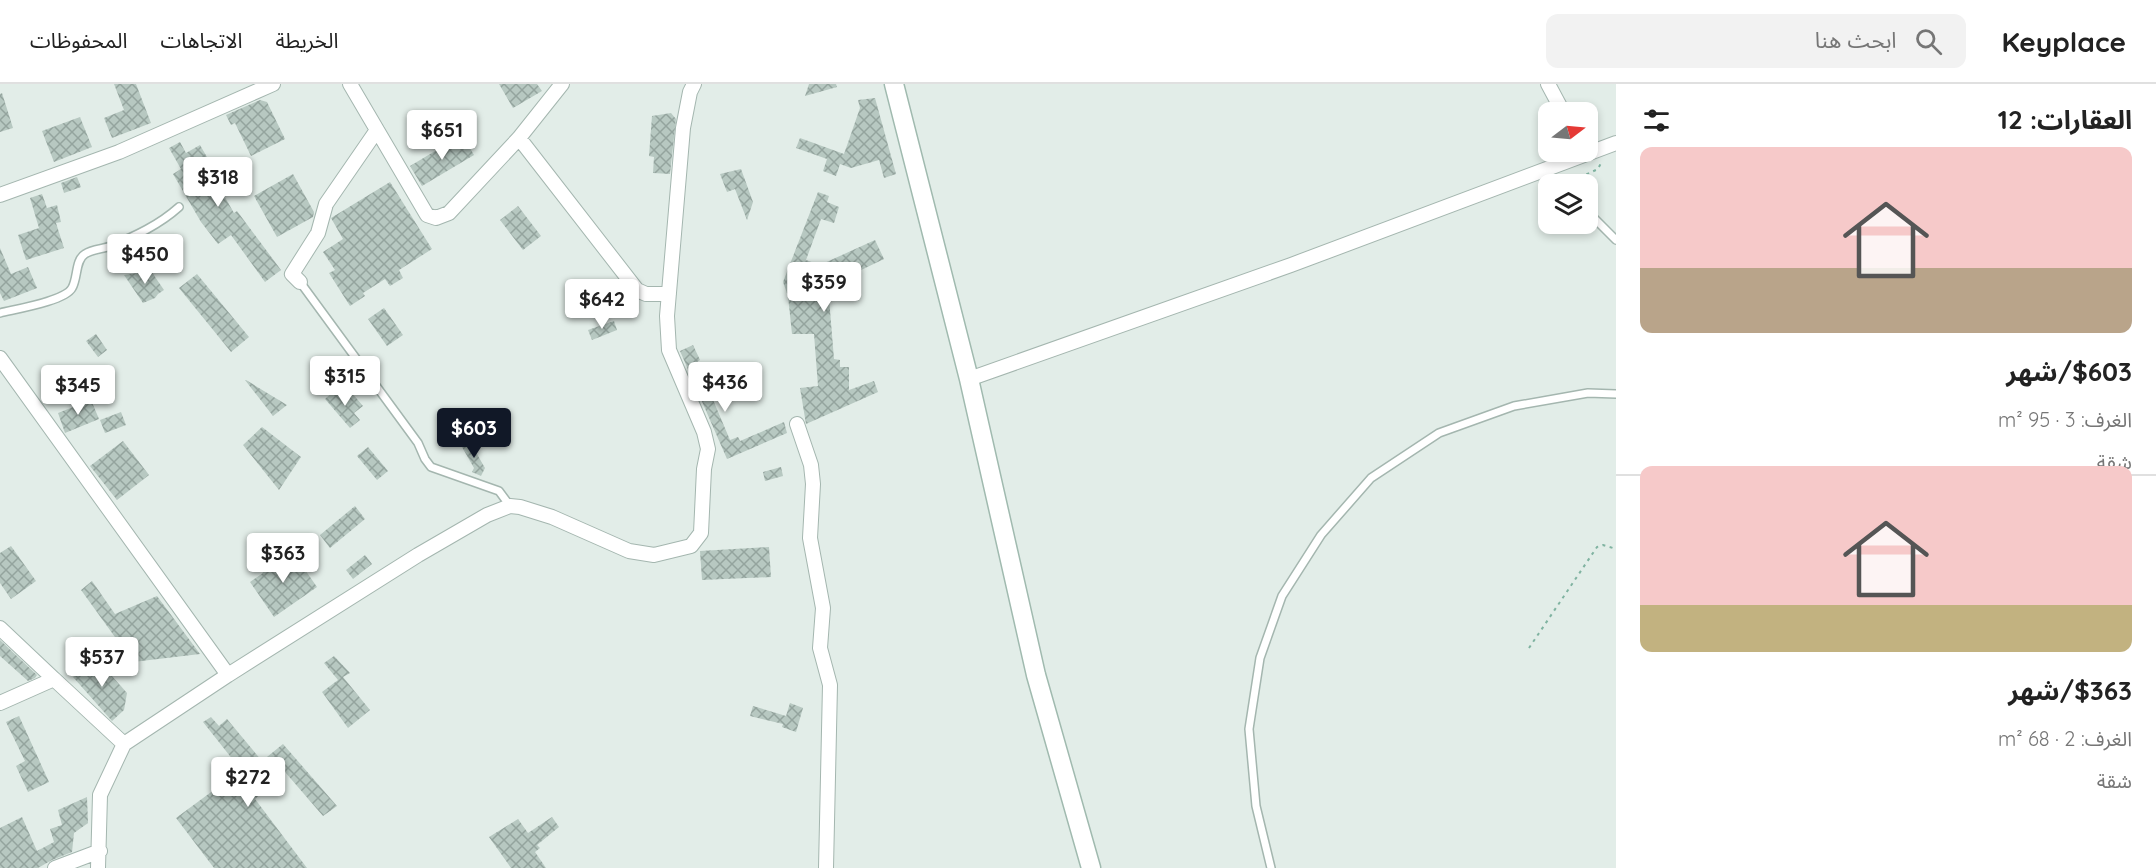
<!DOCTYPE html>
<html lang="ar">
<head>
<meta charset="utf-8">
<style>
	:root { --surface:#fff; --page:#f2f2f2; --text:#222; --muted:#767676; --line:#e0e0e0; --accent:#111827 }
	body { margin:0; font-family:Quicksand,"Noto Sans Arabic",sans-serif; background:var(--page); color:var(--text); direction:rtl; height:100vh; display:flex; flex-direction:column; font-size:22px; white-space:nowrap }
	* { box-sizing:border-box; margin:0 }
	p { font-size:20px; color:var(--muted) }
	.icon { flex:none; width:33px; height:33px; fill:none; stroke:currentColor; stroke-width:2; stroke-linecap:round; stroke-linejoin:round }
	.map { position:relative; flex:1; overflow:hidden; direction:ltr }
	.panel { display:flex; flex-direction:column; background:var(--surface); width:540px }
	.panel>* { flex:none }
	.needle { width:39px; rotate:74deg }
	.tools { position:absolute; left:1538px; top:18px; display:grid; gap:12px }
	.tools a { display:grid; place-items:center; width:60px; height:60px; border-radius:12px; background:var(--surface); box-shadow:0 3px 9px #0003; font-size:30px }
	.price { position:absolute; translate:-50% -51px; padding:0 14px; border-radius:6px; background:#fff; color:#222; font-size:20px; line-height:39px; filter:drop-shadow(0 2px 3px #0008) }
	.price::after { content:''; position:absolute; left:50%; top:36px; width:18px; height:14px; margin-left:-9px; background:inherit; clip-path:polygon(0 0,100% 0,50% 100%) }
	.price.current { background:var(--accent); color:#fff }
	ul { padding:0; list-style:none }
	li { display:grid; align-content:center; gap:12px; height:318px; padding:0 24px }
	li+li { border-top:2px solid var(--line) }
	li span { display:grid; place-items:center; height:186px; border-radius:12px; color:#555 }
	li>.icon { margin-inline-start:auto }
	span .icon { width:108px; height:108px; fill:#fffc; stroke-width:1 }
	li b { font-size:26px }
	h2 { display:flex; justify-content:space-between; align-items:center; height:72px; padding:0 24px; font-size:26px }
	header { display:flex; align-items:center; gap:36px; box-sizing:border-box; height:84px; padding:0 30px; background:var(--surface); border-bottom:2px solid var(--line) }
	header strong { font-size:28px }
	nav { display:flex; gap:33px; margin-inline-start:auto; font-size:21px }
	.search { width:420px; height:54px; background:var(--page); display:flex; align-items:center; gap:15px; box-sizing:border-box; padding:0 21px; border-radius:12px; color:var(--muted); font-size:22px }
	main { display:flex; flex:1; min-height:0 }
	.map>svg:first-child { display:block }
	.building { fill:url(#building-cross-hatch) }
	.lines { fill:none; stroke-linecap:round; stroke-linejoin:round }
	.service-casing { stroke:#a4b6af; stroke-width:10 }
	.minor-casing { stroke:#a4b6af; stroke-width:16 }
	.secondary-casing { stroke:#a0baaf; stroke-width:21 }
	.path { stroke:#80b3a1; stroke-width:2; stroke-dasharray:3 4.5; stroke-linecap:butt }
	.service { stroke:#fff; stroke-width:7 }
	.minor { stroke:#fff; stroke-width:14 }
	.secondary { stroke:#fff; stroke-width:18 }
</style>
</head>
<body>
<header>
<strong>Keyplace</strong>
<div class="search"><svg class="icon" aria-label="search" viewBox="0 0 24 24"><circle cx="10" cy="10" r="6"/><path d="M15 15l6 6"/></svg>ابحث هنا</div>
<nav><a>الخريطة</a><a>الاتجاهات</a><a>المحفوظات</a></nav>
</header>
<main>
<section class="panel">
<h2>العقارات: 12<svg class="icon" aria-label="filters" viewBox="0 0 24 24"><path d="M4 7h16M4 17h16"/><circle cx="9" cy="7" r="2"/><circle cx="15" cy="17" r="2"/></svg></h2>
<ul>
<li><span style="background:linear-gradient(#f6c9c9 65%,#b9a48a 0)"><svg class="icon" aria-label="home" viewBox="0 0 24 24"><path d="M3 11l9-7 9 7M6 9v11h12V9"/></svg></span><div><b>$603/شهر</b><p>الغرف: 3 · 95 m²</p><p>شقة</p></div></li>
<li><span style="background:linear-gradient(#f6c9c9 75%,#c2b280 0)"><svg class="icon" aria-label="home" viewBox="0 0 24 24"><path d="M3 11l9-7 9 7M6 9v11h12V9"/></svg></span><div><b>$363/شهر</b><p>الغرف: 2 · 68 m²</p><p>شقة</p></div></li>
</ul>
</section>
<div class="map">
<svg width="1616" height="784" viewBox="0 0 1616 784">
	<defs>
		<pattern id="building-cross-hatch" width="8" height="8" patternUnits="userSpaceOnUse" patternTransform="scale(1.5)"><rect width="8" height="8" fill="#b7c8c1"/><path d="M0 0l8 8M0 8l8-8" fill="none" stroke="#94a49e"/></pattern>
	</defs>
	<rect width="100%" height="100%" fill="#e2ede8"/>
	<path class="building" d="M114,0H136L151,39L112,54L104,34L124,26Z
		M499,0H537L542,7L513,24Z
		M809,0H836L837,3L805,12Z
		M2,9L13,44L0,48V10Z
		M875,14L896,90L884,94L879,76L851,84L840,80L836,92L823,87L827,75L796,64L800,54L844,70L860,24L858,16Z
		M260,16L267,18L285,55L251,72L235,39L231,41L226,31Z
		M671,29L676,35L670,90L653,89L654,73L649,72L652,32Z
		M80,33L92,63L54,78L42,47Z
		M462,51L474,71L422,102L410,82Z
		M180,58L186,69L200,61L215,87L211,89L234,129L237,127L281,186L265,198L231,151L218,160L201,138L173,90L181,85L169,64Z
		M741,85L753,118L747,136L735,105L727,108L720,90Z
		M293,90L314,128L313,133L277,153L254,112Z
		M77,93L81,103L64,109L61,99Z
		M390,98L432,165L399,186L403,194L390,202L385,195L363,209L365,212L350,222L329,189L335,186L323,168L343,155L331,134Z
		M818,108L829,112L827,118L839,123L834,139L821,135L806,176L820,181L875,156L884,175L828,202L834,275L840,276V283H849V306L874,297L878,308L806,340L800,304L818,302L814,250H792L788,212L783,198Z
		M42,110L47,124L57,121L61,138L56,139L64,164L26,176L18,151L39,144L30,114Z
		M518,122L541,152L523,166L500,136Z
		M0,164L11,190L28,183L37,204L4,217L0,209Z
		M151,187L164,206L158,210L155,214L143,219L124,191Z
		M197,190L249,253L231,268L179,204Z
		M384,224L403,251L387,262L368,235Z
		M614,237L617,246L592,256L588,246Z
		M96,250L107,266L98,273L86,257Z
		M693,261L700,276L697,278L730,356L738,353L740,357L784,338L787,349L727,375L680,267Z
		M245,296H246L287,321L273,332Z
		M335,306L342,315L351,308L363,322L354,329L360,336L350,344L325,315Z
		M91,316L99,335L65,349L58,329Z
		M121,328L126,341L105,349L100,336Z
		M262,343L301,373L279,406L243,361Z
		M123,357L149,391L117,416L90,382Z
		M470,358L485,384L481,392L472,388L474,384L462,363Z
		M368,363L388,387L377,396L357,372Z
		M781,383L783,392L765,397L763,388Z
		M355,422L365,435L330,464L320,451Z
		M11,462L36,497L11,515L0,499V469Z
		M769,463L771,493L702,496L700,467Z
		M294,470L317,503L274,533L250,498L263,489L261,485L278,473L282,479Z
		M365,471L372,480L353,495L346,486Z
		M92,497L115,530L157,512L200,570L133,578L81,506Z
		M0,556L37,591L35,594L28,597L0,572Z
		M334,572L350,589L343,593L370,626L348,644L322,608L338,596L324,579Z
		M95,573L127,609L124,626L112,637L73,593Z
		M790,619L803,624L796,648L782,643L783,640L750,632L753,622L786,632Z
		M19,632L49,698L28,708L16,682L25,677L6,638Z
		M211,633L219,642L227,635L262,677L283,660L337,722L323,732L285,688L255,715L307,784H214L176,734L241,686L203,638Z
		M87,713L88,739L74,749L72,768L52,776L38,784H0V744L22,733L37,767L54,758L50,745L62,741L58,726Z
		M552,733L559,743L537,761L540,764L535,768L546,784H511L489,753L518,735L528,749Z"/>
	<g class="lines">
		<defs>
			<path id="service" d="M1587,127L1616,156
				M300,198L418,359L425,375L431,383L499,407L510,422
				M0,229C16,225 65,217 72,204C78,194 75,176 85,170C92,165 103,165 111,162C135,152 159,141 179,123
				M1271,784L1256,722L1249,645L1260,574L1282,512L1321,451L1371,394L1439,349L1514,322L1588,309L1616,310"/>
			<path id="minor" d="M350,0L427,131L436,134L449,129L519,54L562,0
				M1548,0L1563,28
				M519,54L637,206L646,210H669
				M0,111L119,68L273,0
				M300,198L292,190L318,149L326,120L377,46
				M0,274L228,591
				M969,295L1291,181L1616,59
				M797,340L811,381L813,400L810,454L823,524L820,564L830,601L826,784
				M0,544L54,595
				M0,619L54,595L124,660
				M55,784L100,767
				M98,784L100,711L124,660L228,591L418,471L487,431L510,422L520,423L552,433L629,467L654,471L691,462L701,449L704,385L708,365L704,348L669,266L667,232L683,44L690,8L694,0"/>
			<path id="secondary" d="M894,0L969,295L1036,591L1091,784"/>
		</defs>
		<use href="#service" class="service-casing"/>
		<use href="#minor" class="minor-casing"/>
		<use href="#secondary" class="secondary-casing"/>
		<path class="path" d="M1566,100L1598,85L1602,77
			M1529,564L1597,463L1603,461L1616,465"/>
		<use href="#service" class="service"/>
		<use href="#minor" class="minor"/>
		<use href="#secondary" class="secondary"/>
	</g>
</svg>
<div class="tools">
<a><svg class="needle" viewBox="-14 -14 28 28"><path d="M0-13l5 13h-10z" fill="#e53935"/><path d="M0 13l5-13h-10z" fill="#767676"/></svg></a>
<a><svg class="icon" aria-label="layers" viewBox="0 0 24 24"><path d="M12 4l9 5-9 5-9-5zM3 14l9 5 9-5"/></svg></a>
</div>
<b class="price" style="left:442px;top:77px">$651</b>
<b class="price" style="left:218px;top:124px">$318</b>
<b class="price" style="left:145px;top:201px">$450</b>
<b class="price" style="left:824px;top:229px">$359</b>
<b class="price" style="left:602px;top:246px">$642</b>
<b class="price" style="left:345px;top:323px">$315</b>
<b class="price" style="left:725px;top:329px">$436</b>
<b class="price" style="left:78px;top:332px">$345</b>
<b class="price current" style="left:474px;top:375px">$603</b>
<b class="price" style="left:283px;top:500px">$363</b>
<b class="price" style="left:102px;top:604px">$537</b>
<b class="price" style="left:248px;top:724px">$272</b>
</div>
</main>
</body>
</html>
